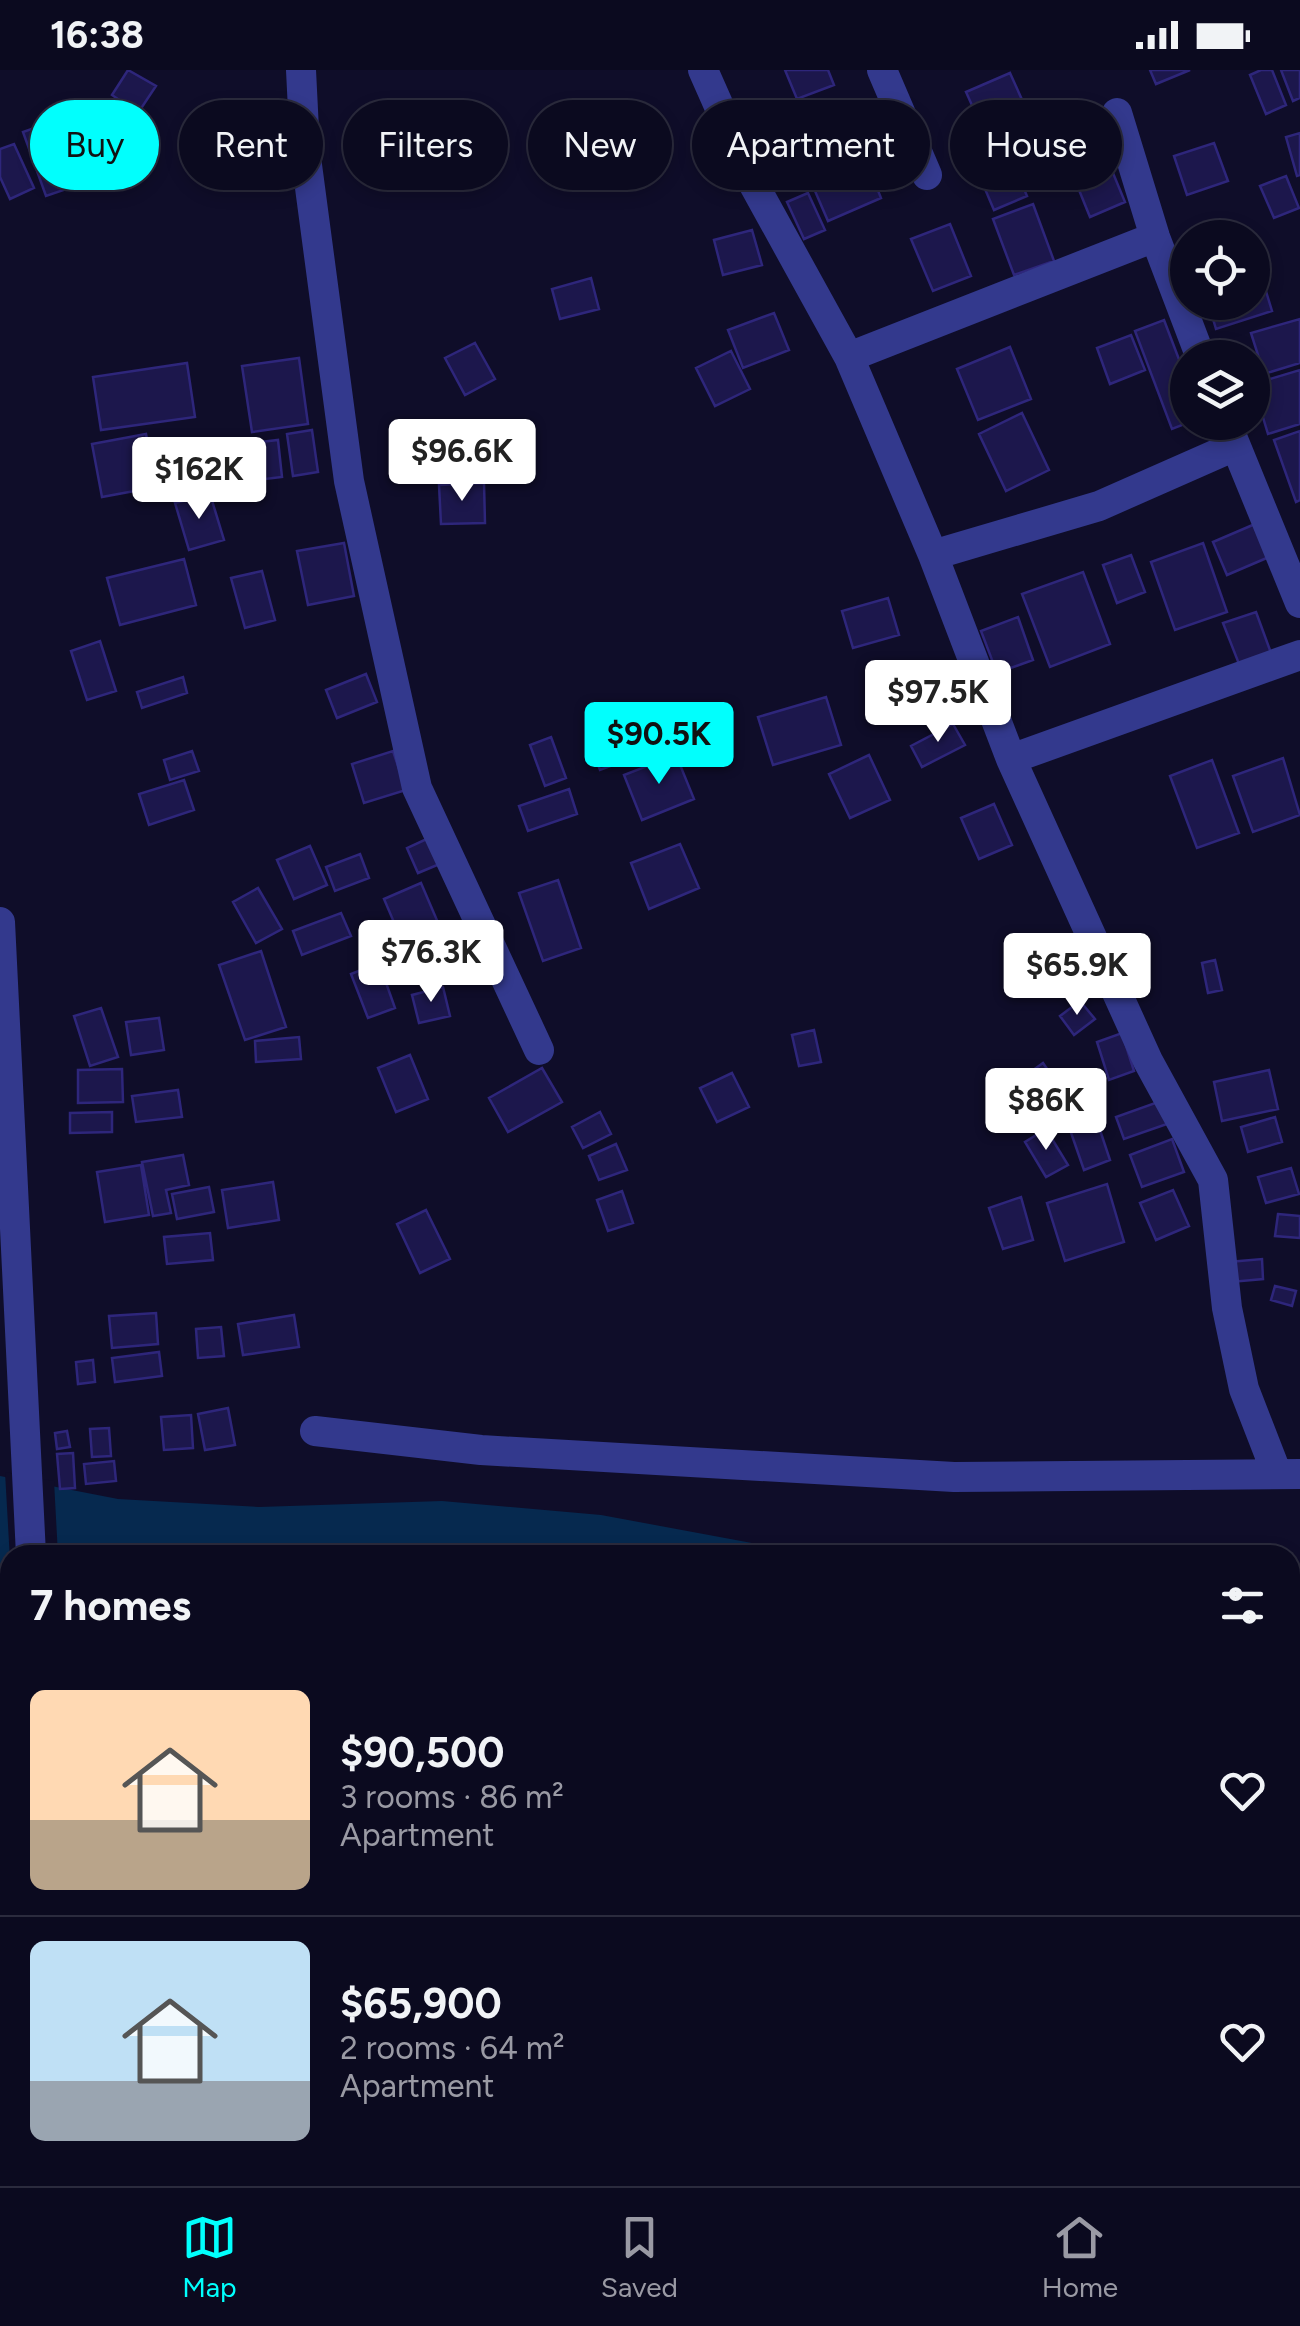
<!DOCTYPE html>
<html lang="en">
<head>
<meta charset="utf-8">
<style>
	:root { --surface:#0b0a1f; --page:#141328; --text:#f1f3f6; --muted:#9a9aa4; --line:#2b2b3d; --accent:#01fffd }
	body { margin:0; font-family:Figtree,sans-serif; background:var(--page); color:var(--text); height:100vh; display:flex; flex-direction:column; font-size:38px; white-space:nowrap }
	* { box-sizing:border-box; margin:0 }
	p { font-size:32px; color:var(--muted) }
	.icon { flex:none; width:55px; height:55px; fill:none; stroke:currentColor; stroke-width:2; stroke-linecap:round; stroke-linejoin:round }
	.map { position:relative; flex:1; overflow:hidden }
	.details { position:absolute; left:0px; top:1475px; width:1300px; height:642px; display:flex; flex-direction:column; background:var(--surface); border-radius:30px 30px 0 0; box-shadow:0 5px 15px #0003,0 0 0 2px var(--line) }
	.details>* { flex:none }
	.hud { position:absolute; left:30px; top:30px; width:1240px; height:90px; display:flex; gap:20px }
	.tools { position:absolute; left:1170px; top:150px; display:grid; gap:20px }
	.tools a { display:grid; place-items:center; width:100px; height:100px; border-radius:50%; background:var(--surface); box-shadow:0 5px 15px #0003,0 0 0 2px var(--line); font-size:50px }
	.price { position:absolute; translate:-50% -85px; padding:0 22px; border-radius:10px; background:#fff; color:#222; font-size:32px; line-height:65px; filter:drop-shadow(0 2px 5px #0008) }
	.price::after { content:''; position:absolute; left:50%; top:60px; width:30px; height:22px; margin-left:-15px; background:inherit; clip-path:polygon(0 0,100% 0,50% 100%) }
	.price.on { background:var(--accent); color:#111 }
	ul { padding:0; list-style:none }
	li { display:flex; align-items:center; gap:30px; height:250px; padding:0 30px }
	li+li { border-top:2px solid var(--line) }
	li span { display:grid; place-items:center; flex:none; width:280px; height:200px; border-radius:15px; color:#555 }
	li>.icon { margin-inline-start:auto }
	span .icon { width:120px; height:120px; fill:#fffc; stroke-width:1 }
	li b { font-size:42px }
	h2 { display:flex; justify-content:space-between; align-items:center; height:120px; padding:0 30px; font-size:42px }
	.chip { padding:0 35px; border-radius:45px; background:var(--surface); box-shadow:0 5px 15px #0003,0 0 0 2px var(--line); font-size:35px; line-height:90px }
	.chip.on { background:var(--accent); color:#111 }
	.status { display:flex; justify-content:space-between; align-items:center; height:70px; padding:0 50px; background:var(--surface); direction:ltr }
	.status svg { height:28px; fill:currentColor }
	.menu { display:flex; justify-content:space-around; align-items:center; height:140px; border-top:2px solid var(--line); background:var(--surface); font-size:28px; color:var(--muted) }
	.menu a { display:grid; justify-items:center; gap:5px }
	.menu .on { color:var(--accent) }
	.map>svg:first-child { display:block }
	.water { fill:#06294f }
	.pier { fill:#0f0d29 }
	.building { fill:#1c174c; stroke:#2e267b; stroke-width:2.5 }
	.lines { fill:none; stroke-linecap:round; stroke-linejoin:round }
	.minor { stroke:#33398d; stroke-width:30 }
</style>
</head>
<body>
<div class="status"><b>16:38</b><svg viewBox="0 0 49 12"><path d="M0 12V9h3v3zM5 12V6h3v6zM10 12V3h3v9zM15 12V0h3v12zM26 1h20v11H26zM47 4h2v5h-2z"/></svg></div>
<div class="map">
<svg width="1300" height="2116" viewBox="0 0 1300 2116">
	<rect width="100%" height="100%" fill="#0f0d29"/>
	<path class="water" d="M0,1406L118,1429L259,1437L442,1431L601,1445L817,1485H10V1811H0Z
		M1290,1559H1300V1951L1290,1950Z"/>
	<path class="pier" d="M5,1402L54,1411L58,1485H10V1490Z"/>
	<path class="building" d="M128,0L156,16L138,43L112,25Z
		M785,0H828L834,15L797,29Z
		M1150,0H1190L1156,14Z
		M1261,0H1272L1286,35L1266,44L1250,5Z
		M1281,0H1300V28L1293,31Z
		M1010,3L1037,63L993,82L966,22Z
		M847,34L867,86L810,109L789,57Z
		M68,46L90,111L46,126L23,62Z
		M1300,63V105L1297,106L1286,67Z
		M1214,73L1228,111L1187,125L1174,86Z
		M14,74L34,118L10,129L0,107V79Z
		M1101,74L1125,132L1090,147L1066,88Z
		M869,98L881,128L828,151L815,121Z
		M1018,105L1027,126L994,140L985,119Z
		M1286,106L1299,138L1274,148L1260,116Z
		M808,123L825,160L804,169L787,132Z
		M1033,134L1054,191L1014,205L993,149Z
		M950,154L971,206L933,221L911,169Z
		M752,160L762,195L723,205L714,170Z
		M1261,205L1272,241L1216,259L1208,232H1252V208Z
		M591,208L599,239L560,249L552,219Z
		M774,243L789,280L743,298L728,260Z
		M1300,249V293L1264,304L1251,263Z
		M1164,250L1188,313L1190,352L1172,359L1135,261Z
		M1131,265L1145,300L1110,314L1097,278Z
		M475,273L495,309L465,325L445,288Z
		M1010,277L1031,329L978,350L957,299Z
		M731,281L750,319L715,336L696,298Z
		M299,288L308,354L252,362L242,296Z
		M187,293L195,347L101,360L93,307Z
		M1300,300V354L1268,364L1253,314Z
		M1022,343L1049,400L1006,421L979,364Z
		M312,360L318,402L293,406L287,364Z
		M503,360L508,395L474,400L468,365Z
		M1300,361V430L1296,432L1274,370Z
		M146,364L156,417L102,427L92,374Z
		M278,370L282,407L256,410L252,373Z
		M484,413L485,453L441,454L439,415Z
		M210,424L224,470L189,480L175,433Z
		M1255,454L1269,487L1227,505L1213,472Z
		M344,473L354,526L308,535L297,481Z
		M1203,473L1227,542L1175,560L1151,492Z
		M1131,485L1145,522L1117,533L1103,495Z
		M184,489L196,535L120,555L107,508Z
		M262,501L275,550L245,558L231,508Z
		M1083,502L1110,574L1050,597L1022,524Z
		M888,528L899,565L853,578L842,541Z
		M1256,542L1271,583L1239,594L1223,553Z
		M1018,547L1033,590L997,603L981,561Z
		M100,571L116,621L87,630L71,581Z
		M366,604L377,632L337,648L326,620Z
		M183,607L187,623L142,638L137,622Z
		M826,627L841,675L773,695L758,647Z
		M663,635L678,680L648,689L633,646Z
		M953,654L965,675L922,697L911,676Z
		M613,664L624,691L600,700L589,672Z
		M551,667L566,708L545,716L530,675Z
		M192,681L199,701L170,710L164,690Z
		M393,681L406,720L364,733L352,694Z
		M676,685L694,729L642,750L624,705Z
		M869,685L890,730L850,748L829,704Z
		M1283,688L1300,745L1253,762L1233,706Z
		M1212,690L1239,763L1197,778L1170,706Z
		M184,710L194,740L149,755L139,724Z
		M569,719L577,744L528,761L519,736Z
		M994,734L1012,775L979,789L961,748Z
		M431,767L442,793L418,803L407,778Z
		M680,774L699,818L649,839L631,793Z
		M310,776L327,815L294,829L277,790Z
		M360,784L369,808L335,821L326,797Z
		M558,810L581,878L543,891L519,823Z
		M421,813L457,897L420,913L384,829Z
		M258,818L282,859L256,873L233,832Z
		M341,843L351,866L302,885L293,861Z
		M261,881L286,957L245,970L219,895Z
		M1215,890L1222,920L1208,923L1202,893Z
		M379,893L395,938L368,948L351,904Z
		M443,917L450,946L419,953L412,925Z
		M1080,931L1095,949L1074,965L1060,946Z
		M101,938L118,987L90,996L74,946Z
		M159,948L164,980L131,985L126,952Z
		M814,960L821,992L799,996L792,965Z
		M1122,963L1134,1001L1109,1010L1097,972Z
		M299,967L301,989L256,992L255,971Z
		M410,985L428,1029L396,1042L378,998Z
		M1043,993L1065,1025L1030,1049L1008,1018Z
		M542,998L562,1032L508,1062L489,1028Z
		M122,999L123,1032L78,1033V1000Z
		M1269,1000L1278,1039L1222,1051L1214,1012Z
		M732,1003L749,1037L717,1052L700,1018Z
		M178,1020L182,1047L136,1052L132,1026Z
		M1158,1032L1167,1054L1124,1069L1116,1047Z
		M112,1042V1062L70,1063V1043Z
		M600,1042L611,1064L583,1078L572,1057Z
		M1095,1045L1110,1090L1084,1100L1068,1054Z
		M1275,1047L1282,1072L1248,1082L1241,1057Z
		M1046,1059L1068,1095L1046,1107L1025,1072Z
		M1172,1069L1184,1102L1142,1117L1130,1085Z
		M616,1074L627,1100L599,1110L589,1086Z
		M183,1085L189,1115L166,1120L171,1143L153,1146L142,1092Z
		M141,1095L149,1145L105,1152L97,1102Z
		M1291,1098L1299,1124L1266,1133L1258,1107Z
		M273,1112L279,1150L228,1158L222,1120Z
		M1107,1114L1124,1172L1065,1191L1047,1133Z
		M209,1117L214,1142L177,1149L172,1124Z
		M1173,1120L1189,1156L1156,1170L1140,1133Z
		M622,1121L633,1153L608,1161L597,1130Z
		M1021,1127L1033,1170L1003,1179L989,1138Z
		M426,1140L450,1189L420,1203L397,1154Z
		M1278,1144L1300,1146V1168L1275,1166Z
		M210,1163L213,1190L167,1194L164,1167Z
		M1262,1189L1263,1209L1231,1212L1229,1192Z
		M1275,1216L1296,1221L1292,1236L1271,1230Z
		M156,1243L158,1274L112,1278L109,1246Z
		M294,1245L299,1277L243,1285L238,1254Z
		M221,1257L224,1286L198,1288L196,1259Z
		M159,1282L162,1306L115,1312L112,1288Z
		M93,1290L95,1312L78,1314L76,1292Z
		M228,1338L235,1375L205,1380L198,1344Z
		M191,1345L193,1378L164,1380L161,1347Z
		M109,1358L111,1386L92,1387L90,1359Z
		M67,1361L70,1377L57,1379L55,1363Z
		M73,1383L75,1418L60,1419L57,1384Z
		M114,1391L116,1411L86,1414L84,1394Z"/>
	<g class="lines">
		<path class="minor" d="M301,0L305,80L349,411L417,718L539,980
			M703,0L753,113L849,287L933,485L1011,689L1148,991L1213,1110L1227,1238L1244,1319L1277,1404
			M882,0L927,105
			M1117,43L1155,167L1201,288
			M849,287L1155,167
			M1226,352L1300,533
			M933,485L1099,436L1235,376
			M1011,689L1300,585
			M0,852L31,1485
			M315,1361L481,1380L954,1407L1300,1404
			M65,2108V2116"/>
	</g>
</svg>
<div class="tools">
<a><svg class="icon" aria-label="locate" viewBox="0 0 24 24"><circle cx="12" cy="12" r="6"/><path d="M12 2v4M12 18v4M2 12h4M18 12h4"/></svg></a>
<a><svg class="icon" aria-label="layers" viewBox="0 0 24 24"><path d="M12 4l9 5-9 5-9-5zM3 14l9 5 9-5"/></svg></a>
</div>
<b class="price" style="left:462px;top:434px">$96.6K</b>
<b class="price" style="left:199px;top:452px">$162K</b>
<b class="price" style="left:938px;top:675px">$97.5K</b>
<b class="price on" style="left:659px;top:717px">$90.5K</b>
<b class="price" style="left:431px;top:935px">$76.3K</b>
<b class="price" style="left:1077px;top:948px">$65.9K</b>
<b class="price" style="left:1046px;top:1083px">$86K</b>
<div class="hud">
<a class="chip on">Buy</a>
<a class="chip">Rent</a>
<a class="chip">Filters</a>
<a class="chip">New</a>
<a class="chip">Apartment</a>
<a class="chip">House</a>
</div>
<section class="details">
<h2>7 homes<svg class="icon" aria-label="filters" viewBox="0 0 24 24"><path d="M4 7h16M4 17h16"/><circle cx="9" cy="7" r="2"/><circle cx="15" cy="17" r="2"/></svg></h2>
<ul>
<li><span style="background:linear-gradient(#ffd9b3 65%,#b9a48a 0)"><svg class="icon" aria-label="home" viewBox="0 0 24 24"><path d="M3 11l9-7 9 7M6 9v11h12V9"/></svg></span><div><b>$90,500</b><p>3 rooms · 86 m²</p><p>Apartment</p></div><svg class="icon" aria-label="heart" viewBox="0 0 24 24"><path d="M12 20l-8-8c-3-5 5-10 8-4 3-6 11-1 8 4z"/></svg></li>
<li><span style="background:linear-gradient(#bfe0f5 70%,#9aa5b1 0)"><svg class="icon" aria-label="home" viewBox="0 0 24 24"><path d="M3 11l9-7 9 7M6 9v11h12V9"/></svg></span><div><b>$65,900</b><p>2 rooms · 64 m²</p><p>Apartment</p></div><svg class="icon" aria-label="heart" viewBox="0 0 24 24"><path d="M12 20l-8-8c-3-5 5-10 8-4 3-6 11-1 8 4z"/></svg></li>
</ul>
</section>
</div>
<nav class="menu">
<a class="on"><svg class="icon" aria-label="map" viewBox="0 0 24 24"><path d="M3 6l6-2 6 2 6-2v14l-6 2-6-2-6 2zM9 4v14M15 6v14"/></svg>Map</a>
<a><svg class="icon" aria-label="saved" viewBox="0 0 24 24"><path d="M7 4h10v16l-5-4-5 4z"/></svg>Saved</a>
<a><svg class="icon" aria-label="home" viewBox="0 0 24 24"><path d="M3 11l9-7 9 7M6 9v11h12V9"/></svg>Home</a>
</nav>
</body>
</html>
